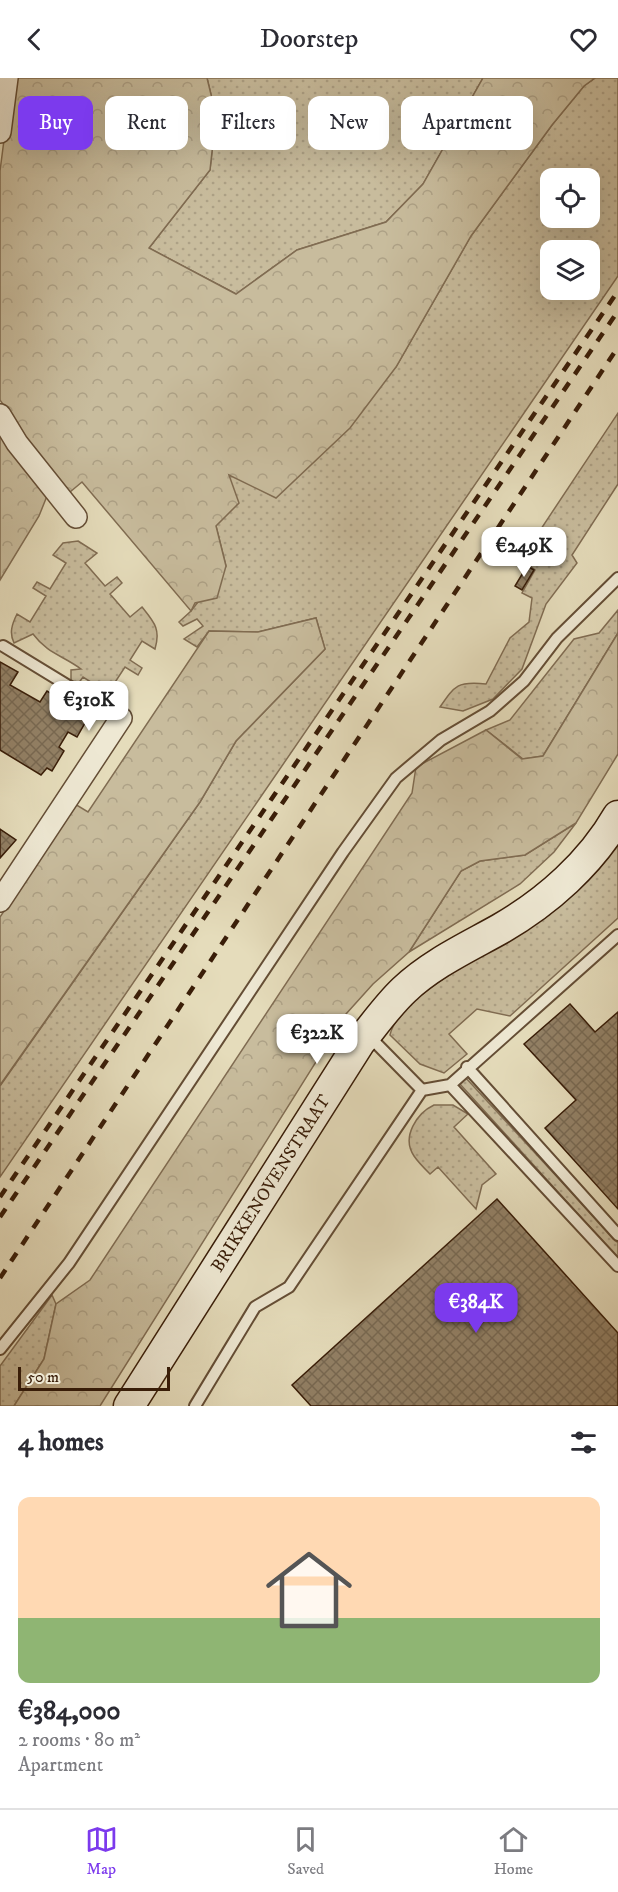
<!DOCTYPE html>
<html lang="en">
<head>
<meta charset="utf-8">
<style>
	:root { --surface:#fff; --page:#f2f2f3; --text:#2b2b33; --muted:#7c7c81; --line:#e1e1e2; --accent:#7c3aed }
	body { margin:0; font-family:"IM FELL DW Pica",serif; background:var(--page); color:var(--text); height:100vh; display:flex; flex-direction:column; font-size:22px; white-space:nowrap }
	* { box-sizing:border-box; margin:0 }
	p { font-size:20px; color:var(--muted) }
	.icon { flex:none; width:33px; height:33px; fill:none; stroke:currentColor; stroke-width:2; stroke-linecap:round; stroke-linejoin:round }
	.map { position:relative; height:1328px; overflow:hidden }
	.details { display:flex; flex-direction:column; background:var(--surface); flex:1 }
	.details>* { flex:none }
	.banner { position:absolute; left:18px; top:18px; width:582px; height:54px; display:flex; gap:12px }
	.tools { position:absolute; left:540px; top:90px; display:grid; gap:12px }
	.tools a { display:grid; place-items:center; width:60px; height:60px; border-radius:12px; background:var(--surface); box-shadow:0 6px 24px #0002; font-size:30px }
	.scale { position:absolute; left:18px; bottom:15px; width:152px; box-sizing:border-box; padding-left:6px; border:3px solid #391d08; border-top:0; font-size:16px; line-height:21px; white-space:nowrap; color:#391d08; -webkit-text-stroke:4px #eee8d3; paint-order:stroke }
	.price { position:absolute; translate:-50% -51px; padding:0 14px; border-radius:12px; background:#fff; color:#222; font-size:20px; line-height:39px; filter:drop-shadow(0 2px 3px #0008) }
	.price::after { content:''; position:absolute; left:50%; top:36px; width:18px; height:14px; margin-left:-9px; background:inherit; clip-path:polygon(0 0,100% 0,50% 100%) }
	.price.on { background:var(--accent); color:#fff }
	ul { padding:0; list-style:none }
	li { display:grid; align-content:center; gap:12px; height:318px; padding:0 18px }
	li span { display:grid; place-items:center; height:186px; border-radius:12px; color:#555 }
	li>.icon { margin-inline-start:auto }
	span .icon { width:108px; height:108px; fill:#fffc; stroke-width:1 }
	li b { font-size:26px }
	h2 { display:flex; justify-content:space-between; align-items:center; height:72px; padding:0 18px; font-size:26px }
	.chip { padding:0 21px; border-radius:12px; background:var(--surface); box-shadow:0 6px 24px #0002; font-size:21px; line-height:54px }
	.chip.on { background:var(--accent); color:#fff }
	header { display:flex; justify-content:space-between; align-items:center; height:78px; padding:0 18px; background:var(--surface); font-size:27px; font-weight:600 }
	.tab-bar { display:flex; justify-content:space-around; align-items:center; height:84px; border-top:2px solid var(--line); background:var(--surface); font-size:16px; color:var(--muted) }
	.tab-bar a { display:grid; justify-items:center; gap:3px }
	.tab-bar .on { color:var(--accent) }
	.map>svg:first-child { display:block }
	.grass { fill:url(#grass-dots); stroke:#806c52; stroke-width:1.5; fill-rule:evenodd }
	.forest { fill:url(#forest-crowns); stroke:#806c52; stroke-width:1.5 }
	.building { fill:url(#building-cross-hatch); stroke:#391d08; stroke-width:1.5 }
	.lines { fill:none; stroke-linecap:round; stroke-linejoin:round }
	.lane-casing { stroke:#644d35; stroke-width:14 }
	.street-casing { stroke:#644d35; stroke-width:24 }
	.secondary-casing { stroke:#391d08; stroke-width:33 }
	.lane { stroke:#eee8d3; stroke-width:10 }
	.street { stroke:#eee8d3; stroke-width:21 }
	.secondary { stroke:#eee8d3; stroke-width:30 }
	.rail { stroke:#391d08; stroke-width:4.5; stroke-dasharray:10 10; stroke-linecap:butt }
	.labels { text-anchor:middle; stroke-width:5; stroke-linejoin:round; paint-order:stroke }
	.street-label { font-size:18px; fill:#391d08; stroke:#eee8d3 }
</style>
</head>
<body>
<header><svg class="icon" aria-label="back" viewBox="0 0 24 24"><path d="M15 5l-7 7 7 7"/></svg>Doorstep<svg class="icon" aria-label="heart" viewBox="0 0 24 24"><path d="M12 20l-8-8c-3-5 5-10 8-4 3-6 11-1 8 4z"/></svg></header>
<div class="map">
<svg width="618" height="1328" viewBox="0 0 618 1328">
	<defs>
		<pattern id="grass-dots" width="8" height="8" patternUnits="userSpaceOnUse" patternTransform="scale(1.5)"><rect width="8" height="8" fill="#c8bc9d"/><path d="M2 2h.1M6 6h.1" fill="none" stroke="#ada186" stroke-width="1.8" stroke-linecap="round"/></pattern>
		<pattern id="forest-crowns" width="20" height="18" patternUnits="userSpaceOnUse" patternTransform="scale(1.5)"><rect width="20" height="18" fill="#c8bc9d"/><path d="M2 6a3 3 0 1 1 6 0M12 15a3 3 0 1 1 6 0" fill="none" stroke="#ada186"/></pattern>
		<pattern id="building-cross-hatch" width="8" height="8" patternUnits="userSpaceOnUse" patternTransform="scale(1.5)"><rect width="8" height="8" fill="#928065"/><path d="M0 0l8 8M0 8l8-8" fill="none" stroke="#786851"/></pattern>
	</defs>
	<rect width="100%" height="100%" fill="#e5dcbb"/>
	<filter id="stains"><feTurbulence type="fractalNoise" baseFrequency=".00333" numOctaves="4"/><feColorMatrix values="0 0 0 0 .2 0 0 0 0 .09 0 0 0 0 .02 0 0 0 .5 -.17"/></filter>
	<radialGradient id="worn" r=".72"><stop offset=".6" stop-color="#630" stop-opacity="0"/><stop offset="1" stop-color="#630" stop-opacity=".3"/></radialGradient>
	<path class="grass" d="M207,0H483L423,106L386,144L297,172L236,216L149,170L210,92L216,37Z
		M595,0H618V198L0,1099V1008L200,724L236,663L325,571L316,540L258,554L209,553L197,569L184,561L203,548L197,541L183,548L179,544L191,533L226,488L216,448L228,396L396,289L471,158L552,47L584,8ZM550,100H590V140H550ZM550,172H590V212H550Z
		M618,335V406L572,477L577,485L546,526L522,591L493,621L463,633L440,629C455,607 458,603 486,606L510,560L529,544L532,520L522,515L535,492L521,481Z
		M78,463L97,475L85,485L105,508L117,499L122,505L110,516L130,539L142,529C154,544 161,551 155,571L142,563L130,582L142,590L138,597L125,589L108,615L83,599L78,606L71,602V592L81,591C62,577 48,576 33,556L14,565C9,555 12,546 17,536L30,544L46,518L33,510L37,504L50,511L66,485L53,477L63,465Z
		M618,532V555L543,678L523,681L486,652L510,642L574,561L599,555Z
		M576,745L554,774L520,806L409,874L461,793L480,783L525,777Z
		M618,758V840L510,938L477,931L449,956L467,976L444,995L420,986L390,957C398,919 483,879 513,856C550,826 583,790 618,758Z
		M465,999L618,1165V1180L459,1005Z
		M434,1027H453L468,1036L454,1049L496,1096L482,1107L476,1131L438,1089L430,1096C424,1090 418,1084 414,1078C401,1059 417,1035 434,1027Z
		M52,1217L56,1226L44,1281L14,1328H0V1288Z"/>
	<path class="forest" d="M12,0H207L216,37L210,92L149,170L236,216L297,172L386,144L423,106L483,0H595L584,8L552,47L471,158L396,289L350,350L276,420L229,397L239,425L216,448L226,488L217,520L195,525L191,533L82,404L70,414L41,382L0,322V93Z
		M0,354L49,413L39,438L0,502Z
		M316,540L325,571L236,663L200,724L0,1007V839L75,726L88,734L209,553L258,554Z
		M618,555V676L576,745L525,777L480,783L461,793L409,874L373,906L346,936L100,1328H14L44,1281L56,1226L90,1202L412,715L416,689L486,652L522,681L543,678Z"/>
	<path class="building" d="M527,488L534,492L522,512L515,508Z
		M0,584L18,594L10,607L40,624L47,613L89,638L77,659L68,654L59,669L64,673L52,693L47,690L41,697L0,672Z
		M0,751L16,762L0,780Z
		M570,926L595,954L618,934V1131L545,1050L576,1022L524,966Z
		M497,1121L618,1255V1328H311L292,1307Z"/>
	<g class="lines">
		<defs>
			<path id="lane" d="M3,568L121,640
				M367,956L422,1012L450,1007L618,1188
				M467,989L618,1157
				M450,1007L618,857
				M0,1271L69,1185L343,774L396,700L441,662L490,633L524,603L557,560L618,500
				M195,1328L255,1229L289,1209L422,1012"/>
			<path id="street" d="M0,54L7,0
				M0,337L17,365L76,439
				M0,823L121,640"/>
			<g id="secondary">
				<path id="s1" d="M129,1328L360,964C374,947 388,927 404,912C431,886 468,869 500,851C547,824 591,785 618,738"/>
			</g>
		</defs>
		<use href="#lane" class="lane-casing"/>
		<use href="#street" class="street-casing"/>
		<use href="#secondary" class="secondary-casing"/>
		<use href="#lane" class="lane"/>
		<use href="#street" class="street"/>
		<use href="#secondary" class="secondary"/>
		<path class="rail" d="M0,1119L618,213
			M0,1139L618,233
			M0,1200L618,269"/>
	</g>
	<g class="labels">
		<g class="street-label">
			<text dy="6" stroke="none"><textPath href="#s1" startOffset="264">BRIKKENOVENSTRAAT</textPath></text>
		</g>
	</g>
	<rect width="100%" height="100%" filter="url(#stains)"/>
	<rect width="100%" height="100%" fill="url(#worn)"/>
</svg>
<div class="tools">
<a><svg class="icon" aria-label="locate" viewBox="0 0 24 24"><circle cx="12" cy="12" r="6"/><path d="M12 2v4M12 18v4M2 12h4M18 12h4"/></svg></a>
<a><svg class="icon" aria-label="layers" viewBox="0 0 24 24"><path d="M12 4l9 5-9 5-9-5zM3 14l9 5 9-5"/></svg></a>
</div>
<div class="scale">50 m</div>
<b class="price" style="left:524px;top:500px">€249K</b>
<b class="price" style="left:89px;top:654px">€310K</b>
<b class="price" style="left:317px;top:987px">€322K</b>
<b class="price on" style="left:476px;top:1256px">€384K</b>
<div class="banner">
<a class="chip on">Buy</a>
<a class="chip">Rent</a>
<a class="chip">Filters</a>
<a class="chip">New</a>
<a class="chip">Apartment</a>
</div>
</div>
<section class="details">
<h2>4 homes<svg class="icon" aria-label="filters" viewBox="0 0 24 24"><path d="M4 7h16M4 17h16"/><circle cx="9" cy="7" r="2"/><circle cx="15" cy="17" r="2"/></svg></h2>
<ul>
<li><span style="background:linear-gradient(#ffd9b3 65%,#8fb573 0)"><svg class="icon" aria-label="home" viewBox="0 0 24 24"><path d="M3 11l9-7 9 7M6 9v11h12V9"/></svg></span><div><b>€384,000</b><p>2 rooms · 80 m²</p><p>Apartment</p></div></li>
</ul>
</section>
<nav class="tab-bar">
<a class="on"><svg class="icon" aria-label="map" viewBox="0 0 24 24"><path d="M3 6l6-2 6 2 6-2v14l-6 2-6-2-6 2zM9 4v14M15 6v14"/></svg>Map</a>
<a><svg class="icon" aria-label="saved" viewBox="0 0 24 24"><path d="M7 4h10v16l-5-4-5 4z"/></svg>Saved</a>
<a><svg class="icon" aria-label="home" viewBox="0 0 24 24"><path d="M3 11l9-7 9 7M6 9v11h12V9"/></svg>Home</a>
</nav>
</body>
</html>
